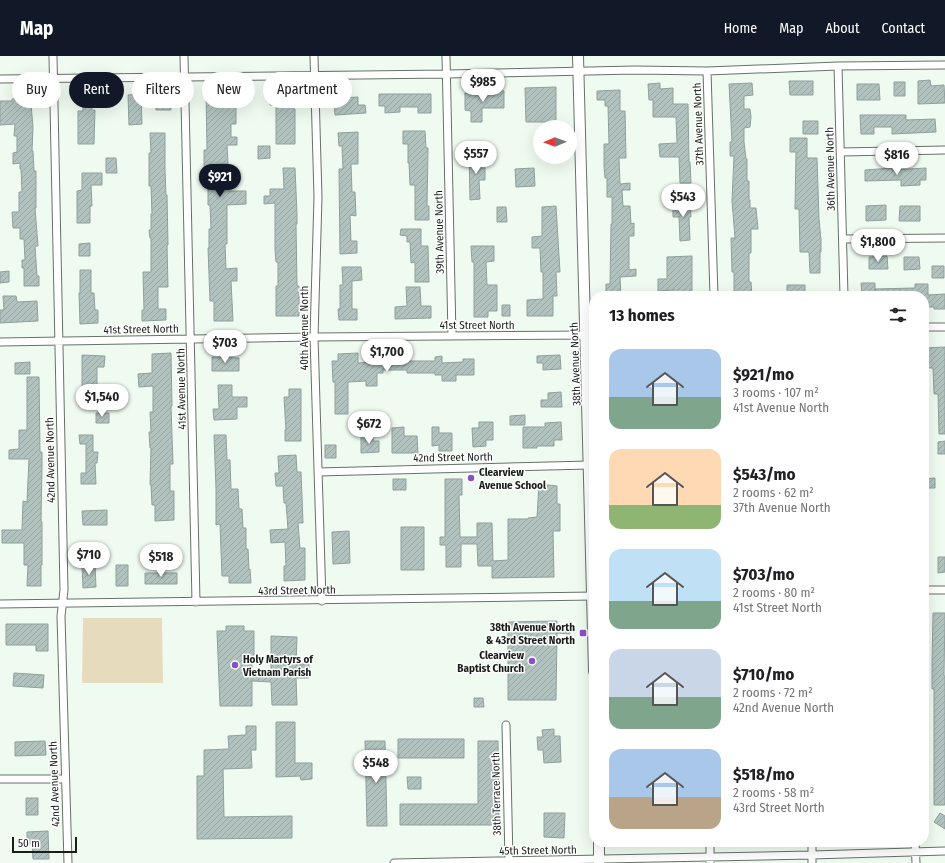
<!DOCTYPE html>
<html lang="en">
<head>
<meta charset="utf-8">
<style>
	:root { --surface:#fff; --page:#f6f6f6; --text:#202124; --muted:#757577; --accent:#111827 }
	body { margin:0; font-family:"Fira Sans Condensed",sans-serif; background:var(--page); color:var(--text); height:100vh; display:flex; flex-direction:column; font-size:15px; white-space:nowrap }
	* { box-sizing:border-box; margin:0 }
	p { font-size:13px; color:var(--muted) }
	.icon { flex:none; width:22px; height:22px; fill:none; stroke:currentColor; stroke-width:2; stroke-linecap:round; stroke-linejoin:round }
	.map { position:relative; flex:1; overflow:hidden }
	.sheet { position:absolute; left:589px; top:235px; width:340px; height:556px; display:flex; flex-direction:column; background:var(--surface); border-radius:16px; box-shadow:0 4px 16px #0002 }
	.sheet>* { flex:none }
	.banner { position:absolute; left:12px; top:16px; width:380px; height:36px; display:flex; gap:8px }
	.needle { width:26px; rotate:269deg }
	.controls { position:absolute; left:533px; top:64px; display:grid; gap:8px }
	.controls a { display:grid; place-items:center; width:44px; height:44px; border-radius:50%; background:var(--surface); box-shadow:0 4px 16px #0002; font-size:20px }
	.scale { position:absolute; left:12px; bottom:10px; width:65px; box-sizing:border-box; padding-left:4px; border:2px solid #191e1a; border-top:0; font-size:11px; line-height:14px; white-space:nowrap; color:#191e1a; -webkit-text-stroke:3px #fff; paint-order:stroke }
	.price { position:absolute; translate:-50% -34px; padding:0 9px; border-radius:14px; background:#fff; color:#222; font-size:13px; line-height:26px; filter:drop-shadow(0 1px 2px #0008) }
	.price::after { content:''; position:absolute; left:50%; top:24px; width:12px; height:9px; margin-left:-6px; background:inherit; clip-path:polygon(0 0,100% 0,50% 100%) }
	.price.on { background:var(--accent); color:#fff }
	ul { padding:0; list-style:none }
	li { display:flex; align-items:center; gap:12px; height:100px; padding:0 20px }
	li span { display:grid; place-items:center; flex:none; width:112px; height:80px; border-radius:12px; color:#555 }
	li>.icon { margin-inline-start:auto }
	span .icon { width:48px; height:48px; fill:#fffc; stroke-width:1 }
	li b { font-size:17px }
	h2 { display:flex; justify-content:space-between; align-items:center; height:48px; padding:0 20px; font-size:17px }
	.chip { padding:0 14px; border-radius:18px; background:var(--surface); box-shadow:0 4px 16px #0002; font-size:14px; line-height:36px }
	.chip.on { background:var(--accent); color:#fff }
	header { display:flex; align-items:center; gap:24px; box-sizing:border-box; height:56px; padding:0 20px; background:var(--accent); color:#fff }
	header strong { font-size:19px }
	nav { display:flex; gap:22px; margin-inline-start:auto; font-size:14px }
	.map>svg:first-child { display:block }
	.pitch { fill:#e7dbbd }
	.building { fill:url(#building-hatch); stroke:#8f9f9b }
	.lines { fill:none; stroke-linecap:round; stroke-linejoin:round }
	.street-casing { stroke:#677168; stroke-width:9 }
	.secondary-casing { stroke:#677168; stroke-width:12 }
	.street { stroke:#fff; stroke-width:7 }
	.secondary { stroke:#fff; stroke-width:10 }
	.poi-dot { fill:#8650c7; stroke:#fff; stroke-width:1.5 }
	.labels { text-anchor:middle; stroke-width:3; stroke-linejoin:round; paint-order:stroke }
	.street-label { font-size:11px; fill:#191e1a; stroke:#fff }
	.poi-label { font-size:11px; font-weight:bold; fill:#191e1a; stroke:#fff; text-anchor:start }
</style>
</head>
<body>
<header>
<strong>Map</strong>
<nav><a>Home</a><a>Map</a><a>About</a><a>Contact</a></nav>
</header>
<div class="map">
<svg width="945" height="807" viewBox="0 0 945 807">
	<defs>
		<pattern id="building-hatch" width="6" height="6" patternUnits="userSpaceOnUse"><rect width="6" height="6" fill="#b2c3bf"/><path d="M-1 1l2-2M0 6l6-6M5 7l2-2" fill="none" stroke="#98a7a4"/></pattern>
	</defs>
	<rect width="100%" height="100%" fill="#effbf1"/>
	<path class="pitch" d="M83,562H162L163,627H82Z"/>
	<path class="building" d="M930,24L931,30L944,29L945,47L918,48V25Z
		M789,25H813V39H790Z
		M894,26H905V40H894Z
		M660,27V33L673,32V48H688L689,106H690L691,127H680L679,101H660L659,88L677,87L676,61H653V44H649L648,28Z
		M752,27L753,39L744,40V53H750L751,61L750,71L744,72V86L746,103H747V125H749V144H750V152H756L758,173H751V197H749V226H751L752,240H734V216H732L731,182H735L732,145L734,100H730V86H732L729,28Z
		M857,28H879L880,44H857Z
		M556,31V71H545V66H526L525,32Z
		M171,34V54H156L155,35Z
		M620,34V55H625L626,102H619L620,128L630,127V134H622L623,150H630L631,168L634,167V180H629V214L636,213V220L620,221L621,240H606V228H610L611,168H612V141H607V122H605L604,110V88H609L608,50H605V44H597V35Z
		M292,35L293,53H295V88H276V49H270V36Z
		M489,35H504V52H482V66H471V55L465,54V37L489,36Z
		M206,36L240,37V49H236V68H231V81H237V89H227L228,108H218V133H228V135H246V148L227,149V188H225L226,213L237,212V225H231L233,265H214V245H210L208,192H209V173H211L210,149H208V128H205L204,108V94H207Z
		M141,38L142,68L129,69L128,39Z
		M379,38H431V57H418V51H400V56L385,57V50H379Z
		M82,40H91L92,54H95L94,88H78V55H83Z
		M358,41V49H365L366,57L335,59L334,46L340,45L339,42Z
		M12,43H25V49L31,48L33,71L32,95H33L34,115H36V152H35L38,190H35L37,220H39V230H24V212H22V204H25L24,183H20V172H13L12,156H19V136H22L21,113H20V107L13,108V97L17,96V80H14L15,68L0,69V45H12Z
		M860,59H906V64L935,63L936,76L892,78V71H874V78H861Z
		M803,65H818V78H803Z
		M403,75H425L426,92H428L427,150H429V164H415V129H410L409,107H408V88H403Z
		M358,76V108H351L352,136H355L356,160L350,159L351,185H357V197L340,198L339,113H343L342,90H339L338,77Z
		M150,77H165V114L166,139H167L168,189H167L168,231H158V253H166V264L142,265V254H144L143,216H151V182H150L149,174H151V158H152L151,130H149V97H151Z
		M790,82H807V102H817L819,163L821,184V196H820V217H810L809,196H800L799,153H795L796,96H790Z
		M258,90H270V102L258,103Z
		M469,96H481V112H485V124H479L480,143L470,144Z
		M106,102H116L117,117H106Z
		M283,112H295L297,158V168H296L297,230H299V260H276V230H278V206H276L275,194V147L264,148V140H270V133H284Z
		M534,112L535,130L516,131L515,113Z
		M892,112V114L926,112V124H920V129L901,130V124L865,125V114Z
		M82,117H102V129H91L92,150H90V167H77V135L82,134Z
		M673,145H690L691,161H689L690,184L680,185L679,161H673Z
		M886,149V164L866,165V150Z
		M556,150L560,216H556L557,240H553V260H527V244L543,243V216H541L540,192H532V181L542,180V151Z
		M900,150H920V165H899Z
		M497,151H506L507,166H497Z
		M401,173H421V190H428L429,226H415V206L411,207L410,186H407V180L400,179Z
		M90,187V200H79V188Z
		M471,190H494V205L486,206L487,229H497V255H488V261H474V206H472Z
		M692,200V240H674V234L658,235V223H667V201Z
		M887,200L888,213H869V201Z
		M904,201H919L920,213L904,214Z
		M932,210H944V222H932Z
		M342,211H361L362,224L352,225V253H357V264H339L338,253H340V229H343Z
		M80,214H91V237H94L95,254H98V267L80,268L79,237H80Z
		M9,215V226L0,227V216Z
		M861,227H875V239H862Z
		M915,228H928V239L945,238V253H934V251H924V240H875V233L915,232Z
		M787,229H805V236H787Z
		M406,231H420L421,250H431V262L395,263V251L407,250Z
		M3,240H16L17,246L37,245L38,265L0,267V254H4Z
		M502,249H510V260H502Z
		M945,291V378H939L938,338H934L933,312H924V292Z
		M171,297L172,350H171L173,408H170V435H174V464L155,465V449H152L151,429H150L151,392H150L149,376H151L150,356H153V330L139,331L138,318L152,317V298Z
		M358,297V307L371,306V300L382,299V303H402V305H435V301L442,300V307L463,306V303H474V319H456V325H442V319H435V317H407V314H383V317H377V330H366V325L348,326V358H335V326H333L332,305H338V298Z
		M82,299L105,300L104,311H97V339H100V350H79V339H82Z
		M560,299L561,313L543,314V307H537V300Z
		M212,301L239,302V315H212Z
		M30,306V318H15V307Z
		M27,321H39L40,396H42V411L41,466H42V509H41V530H27L28,509H24V487H2V474H22L23,445L27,446L29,403H9V394L19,393V374H27Z
		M218,329H232V341H247V351H237V363L214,364L213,353H219Z
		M289,333H301V385H285V374H286L284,341H289Z
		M110,334H123V341L110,342Z
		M561,336L562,351H541V344H548V337Z
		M96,357H109V367H96Z
		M525,359V369H510V360Z
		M479,366H493V384H486V390L473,391L472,372H479Z
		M561,366L562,384H554V390H537V392H523V371H545V367Z
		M404,371V380H417L418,397H392V372Z
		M432,371H439V377H452V395H439V389L432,390Z
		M79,379H93V396H98L97,407H95L96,428H81V417H86V388H80Z
		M214,379H226L227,404H230L231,433H238L239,453H242L243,472H246V493H248L249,513H250L251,527H229V520H222L220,468L216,469V433Z
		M361,380H373V385H379V396L361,397Z
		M945,385V398H938V386Z
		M325,389H336V402H325Z
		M296,399L297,416H301L303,467H298L300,492H305V524L284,525V510H286L285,486L271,487L270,474L288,473L286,447H284L283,430H276L275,417H279L278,400Z
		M935,422V432H924V423Z
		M393,423H406V434H393Z
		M445,423H462V439H459L460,481H477V467H492L493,505L508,504V463H528V462L537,461L539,428L557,430V448H560V475H553L554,521L492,522V510H478L477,488H461V511H446V489H440V481H445Z
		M107,454V469H83L82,455Z
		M401,471H424V514H401Z
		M349,475L350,507L333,508L332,476Z
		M938,501H945V516L938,517Z
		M95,508L96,531L83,532L82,509Z
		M116,509H128V530H116Z
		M145,517H177V528H145Z
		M933,557H945L944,620H945V749H934V633H932V607Z
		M557,565V571L570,572V578L557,577L556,644H508V566Z
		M6,568H48V595H36V589H6Z
		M226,570H244V575H254V600H252V619L271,618V580L297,581L296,608H309V622H296L297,649H272L271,626L252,625V650H220L217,575H226Z
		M14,617L44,619L43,632L13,630Z
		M474,642H483L484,651H474Z
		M276,666H295V707H312V723L301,724L300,720L276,721Z
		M246,670H256V694H251L252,712L223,713L224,761L292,760V782L197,783V720H204V694L229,693L228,680L246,679Z
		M554,673V680H560L561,706L544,707L543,694H538L537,681H543L542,674Z
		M398,683H464V702H398Z
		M45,685L46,699L15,700V686Z
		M365,685H385L387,770H367Z
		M478,685H498L499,769H400V748H478Z
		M407,721H421V733H408Z
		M26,742H38V759H26Z
		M544,757H565L564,782L544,781Z
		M940,757L945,760V773L934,766Z
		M48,775L49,803H33L32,788H27V776Z"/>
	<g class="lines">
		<defs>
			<path id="street" d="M53,0L64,534L61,560L68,807
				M184,0L196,546
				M314,0L318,141L314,281L322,545
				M446,0L452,280
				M838,10L844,240
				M707,15L714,240
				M0,23L446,18L635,14L707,15L838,10L945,9
				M841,96L945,94
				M843,183L945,182
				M924,271H945
				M0,286L314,281L594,279
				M318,416L589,409
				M924,534H945
				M0,548L594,540
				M506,669L509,805
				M0,723H64
				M710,786V807
				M812,786V807
				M915,786L916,807
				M394,807L812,799L945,795"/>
			<path id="secondary" d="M578,0L594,615
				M599,786V807"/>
		</defs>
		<use href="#street" class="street-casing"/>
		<use href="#secondary" class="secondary-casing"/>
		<use href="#street" class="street"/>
		<use href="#secondary" class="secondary"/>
	</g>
	<g class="poi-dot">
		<circle cx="471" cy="422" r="4"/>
		<rect x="579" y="573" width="8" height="8" rx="2"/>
		<circle cx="532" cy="605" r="4"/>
		<circle cx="235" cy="609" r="4"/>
	</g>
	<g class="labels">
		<g class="street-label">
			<text transform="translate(698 68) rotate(-92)" y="4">37th Avenue North</text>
			<text transform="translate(830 113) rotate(-91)" y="4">36th Avenue North</text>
			<text transform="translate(439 176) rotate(-91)" y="4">39th Avenue North</text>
			<text x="477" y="273">41st Street North</text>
			<text transform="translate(304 272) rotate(-90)" y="4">40th Avenue North</text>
			<text transform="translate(141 273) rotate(-1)" y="4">41st Street North</text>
			<text transform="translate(575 308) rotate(-92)" y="4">38th Avenue North</text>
			<text transform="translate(181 333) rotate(-91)" y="4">41st Avenue North</text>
			<text transform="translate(453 401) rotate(-1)" y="4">42nd Street North</text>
			<text transform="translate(50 404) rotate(-91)" y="4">42nd Avenue North</text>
			<text transform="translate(297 534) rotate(-1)" y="4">43rd Street North</text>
			<text transform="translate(54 728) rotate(-92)" y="4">42nd Avenue North</text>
			<text transform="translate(496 738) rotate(-91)" y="4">38th Terrace North</text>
			<text transform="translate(538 794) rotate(-1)" y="4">45th Street North</text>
		</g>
		<g class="poi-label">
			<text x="479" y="420">Clearview<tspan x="479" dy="13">Avenue School</tspan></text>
			<text x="575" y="575" text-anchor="end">38th Avenue North<tspan x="575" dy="13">&amp; 43rd Street North</tspan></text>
			<text x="524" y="603" text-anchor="end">Clearview<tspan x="524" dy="13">Baptist Church</tspan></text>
			<text x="243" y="607">Holy Martyrs of<tspan x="243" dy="13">Vietnam Parish</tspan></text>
		</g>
	</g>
</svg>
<div class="controls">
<a><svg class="needle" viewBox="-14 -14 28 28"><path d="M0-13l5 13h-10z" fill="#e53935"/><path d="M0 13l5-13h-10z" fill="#757577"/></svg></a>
</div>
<div class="scale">50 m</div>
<b class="price" style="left:483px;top:47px">$985</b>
<b class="price" style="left:476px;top:119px">$557</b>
<b class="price" style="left:897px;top:120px">$816</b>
<b class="price on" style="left:220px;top:142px">$921</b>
<b class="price" style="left:683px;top:162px">$543</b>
<b class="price" style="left:878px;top:207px">$1,800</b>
<b class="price" style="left:225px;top:308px">$703</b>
<b class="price" style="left:387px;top:317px">$1,700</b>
<b class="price" style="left:102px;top:362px">$1,540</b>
<b class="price" style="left:369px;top:389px">$672</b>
<b class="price" style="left:89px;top:520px">$710</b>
<b class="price" style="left:161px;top:522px">$518</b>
<b class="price" style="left:376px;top:728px">$548</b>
<div class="banner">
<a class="chip">Buy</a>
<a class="chip on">Rent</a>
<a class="chip">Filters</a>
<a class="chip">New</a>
<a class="chip">Apartment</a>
</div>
<section class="sheet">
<h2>13 homes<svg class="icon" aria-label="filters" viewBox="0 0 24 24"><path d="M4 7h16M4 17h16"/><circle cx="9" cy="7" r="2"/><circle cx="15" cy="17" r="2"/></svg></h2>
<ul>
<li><span style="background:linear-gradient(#a9c7e8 60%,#7fa58c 0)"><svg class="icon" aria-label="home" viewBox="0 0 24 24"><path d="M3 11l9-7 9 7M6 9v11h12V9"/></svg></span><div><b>$921/mo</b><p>3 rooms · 107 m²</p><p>41st Avenue North</p></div></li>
<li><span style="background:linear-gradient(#ffd9b3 70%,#8fb573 0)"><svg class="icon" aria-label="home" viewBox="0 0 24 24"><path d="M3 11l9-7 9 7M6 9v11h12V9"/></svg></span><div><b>$543/mo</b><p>2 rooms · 62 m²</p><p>37th Avenue North</p></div></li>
<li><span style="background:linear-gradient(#bfe0f5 65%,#7fa58c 0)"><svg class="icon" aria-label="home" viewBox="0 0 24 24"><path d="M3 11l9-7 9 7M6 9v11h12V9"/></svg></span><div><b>$703/mo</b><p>2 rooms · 80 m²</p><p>41st Street North</p></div></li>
<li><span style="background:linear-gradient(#c9d6e8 60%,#7fa58c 0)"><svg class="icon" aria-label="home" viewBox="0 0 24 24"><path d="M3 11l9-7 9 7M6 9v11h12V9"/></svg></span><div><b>$710/mo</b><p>2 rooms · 72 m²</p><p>42nd Avenue North</p></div></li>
<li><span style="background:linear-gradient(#a9c7e8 60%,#b9a48a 0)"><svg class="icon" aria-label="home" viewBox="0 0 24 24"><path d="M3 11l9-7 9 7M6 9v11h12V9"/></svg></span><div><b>$518/mo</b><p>2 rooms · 58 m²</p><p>43rd Street North</p></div></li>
</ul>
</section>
</div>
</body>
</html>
